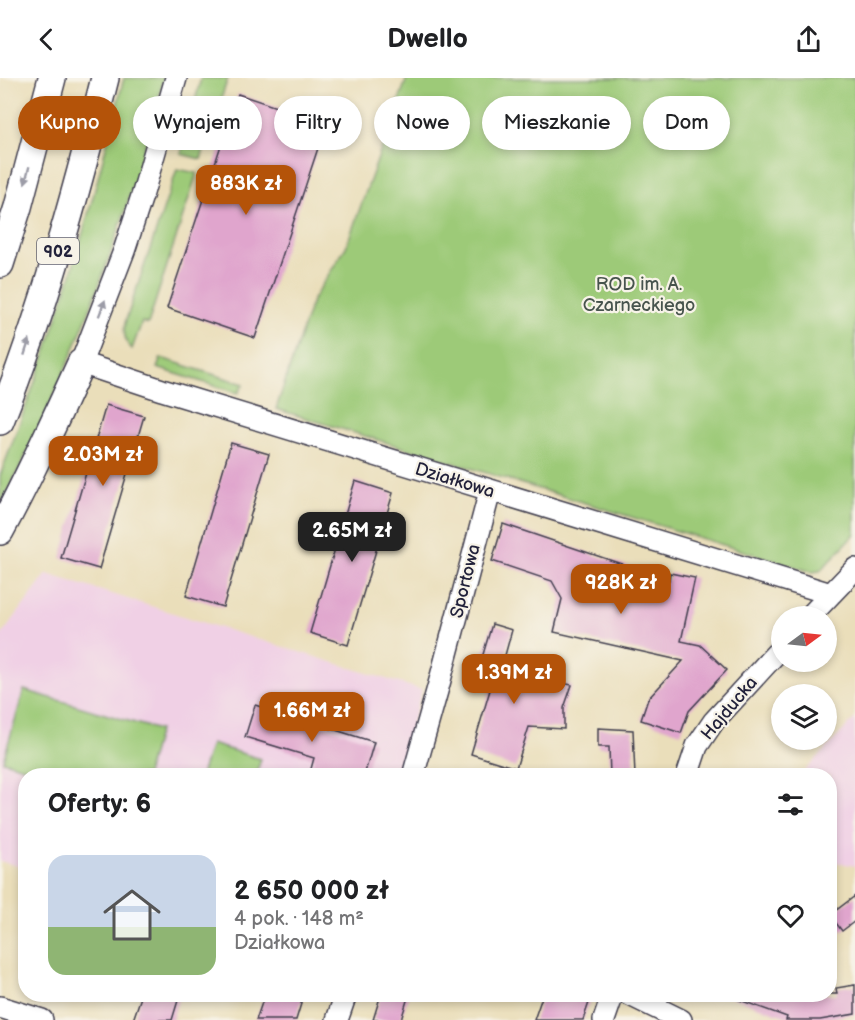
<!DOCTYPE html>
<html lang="pl">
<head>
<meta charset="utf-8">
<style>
	:root { --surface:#fff; --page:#f2f2f2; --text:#202124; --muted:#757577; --accent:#b45309 }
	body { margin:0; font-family:"Balsamiq Sans",sans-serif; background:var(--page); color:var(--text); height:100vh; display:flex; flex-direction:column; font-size:22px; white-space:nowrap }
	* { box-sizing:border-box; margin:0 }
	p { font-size:20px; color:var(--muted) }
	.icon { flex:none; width:33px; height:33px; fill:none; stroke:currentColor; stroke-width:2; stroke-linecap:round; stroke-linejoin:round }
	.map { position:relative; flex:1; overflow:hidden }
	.sheet { position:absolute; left:18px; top:690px; width:819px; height:234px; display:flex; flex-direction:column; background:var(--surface); border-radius:24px; box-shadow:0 3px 9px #0003 }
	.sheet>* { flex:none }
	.top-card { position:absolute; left:18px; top:18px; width:819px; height:54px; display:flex; gap:12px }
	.needle { width:39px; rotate:75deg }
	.fabs { position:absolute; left:771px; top:528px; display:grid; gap:12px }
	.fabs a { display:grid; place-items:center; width:66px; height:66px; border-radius:50%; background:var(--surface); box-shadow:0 3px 9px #0003; font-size:30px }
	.price { position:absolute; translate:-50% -51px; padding:0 14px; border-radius:12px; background:var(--accent); color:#fff; font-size:20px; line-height:39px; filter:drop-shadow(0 2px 3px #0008) }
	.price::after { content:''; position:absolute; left:50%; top:36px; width:18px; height:14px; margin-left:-9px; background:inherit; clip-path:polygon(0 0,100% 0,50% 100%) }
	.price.current { background:#222; color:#fff }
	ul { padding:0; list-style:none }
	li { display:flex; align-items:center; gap:18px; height:150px; padding:0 30px }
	li span { display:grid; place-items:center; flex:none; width:168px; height:120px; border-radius:18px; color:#555 }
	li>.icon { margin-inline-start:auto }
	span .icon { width:72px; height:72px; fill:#fffc; stroke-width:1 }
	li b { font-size:26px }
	h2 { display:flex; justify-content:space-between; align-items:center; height:72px; padding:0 30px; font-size:26px }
	.pill { padding:0 21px; border-radius:27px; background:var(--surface); box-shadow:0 3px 9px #0003; font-size:21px; line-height:54px }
	.pill.current { background:var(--accent); color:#fff }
	header { display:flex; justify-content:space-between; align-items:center; height:78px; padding:0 30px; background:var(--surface); font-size:27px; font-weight:700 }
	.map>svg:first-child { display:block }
	.built { fill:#f0d0e5 }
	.green { fill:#9dca78; stroke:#60765a; stroke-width:1.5 }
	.building { fill:#e0a5cd }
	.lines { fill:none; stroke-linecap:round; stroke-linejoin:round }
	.minor-casing { stroke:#403e4e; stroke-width:24 }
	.major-casing { stroke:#403e4e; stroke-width:30 }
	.minor { stroke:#fff; stroke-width:21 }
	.major { stroke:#fff; stroke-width:27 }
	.oneway { fill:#9c9ca7 }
	.labels { text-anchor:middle; stroke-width:4.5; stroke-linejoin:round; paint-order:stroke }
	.shield { fill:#f7f3e8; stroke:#62616f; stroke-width:1.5 }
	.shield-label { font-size:16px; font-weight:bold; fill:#22223b }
	.park-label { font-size:18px; fill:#47544d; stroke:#f7f3e8 }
	.street-label { font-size:18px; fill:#22223b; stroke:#f7f3e8 }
</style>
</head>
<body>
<header><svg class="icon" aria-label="back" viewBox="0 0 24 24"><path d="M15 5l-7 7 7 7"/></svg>Dwello<svg class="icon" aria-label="share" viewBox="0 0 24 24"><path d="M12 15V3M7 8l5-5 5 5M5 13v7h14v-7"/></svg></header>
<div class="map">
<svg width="855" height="942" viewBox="0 0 855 942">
	<rect width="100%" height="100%" fill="#f7f3e8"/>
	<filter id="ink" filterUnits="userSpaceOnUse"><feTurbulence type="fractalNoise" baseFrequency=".0167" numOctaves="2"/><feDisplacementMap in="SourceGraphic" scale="12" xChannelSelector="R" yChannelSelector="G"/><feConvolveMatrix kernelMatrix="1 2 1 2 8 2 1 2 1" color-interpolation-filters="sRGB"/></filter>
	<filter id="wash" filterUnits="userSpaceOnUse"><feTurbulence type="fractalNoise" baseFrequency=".008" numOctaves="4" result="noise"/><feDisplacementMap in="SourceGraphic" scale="24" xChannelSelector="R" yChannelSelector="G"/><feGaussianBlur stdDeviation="1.35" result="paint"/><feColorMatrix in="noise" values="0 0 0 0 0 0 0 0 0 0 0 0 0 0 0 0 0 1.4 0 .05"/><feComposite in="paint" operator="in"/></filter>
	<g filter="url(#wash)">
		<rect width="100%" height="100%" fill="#eadeba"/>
		<path class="built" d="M47,496L422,612L397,697L26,698L25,790L0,783V559Z
			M855,640V788L830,783V698L801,697Z"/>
		<path class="green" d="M124,0H164C136,106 102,210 57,310C40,351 19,390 0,429V398L47,271L71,196L93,119Z
			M201,0H228L201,81L181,76Z
			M407,0H855V456L820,493L812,494L276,331L312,223L346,169Z
			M177,91L197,95L148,246L142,244L132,271C125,264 123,255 125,245Z
			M161,280L244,306L238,315L157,290Z
			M24,612L159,652L146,697H50L3,683Z
			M211,666L261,681L256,697H201Z"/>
		<g id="blocks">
			<path class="building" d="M238,16L326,46L255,260L167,230Z
				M106,327L144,338L99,491L61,480Z
				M231,365L269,376L223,529L186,518Z
				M355,403L393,415L348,567L310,555Z
				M503,446L669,502L670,495L695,500L681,563L700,567L727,592L689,633L681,655L641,642L648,621L683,583L554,554L562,521L552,503L492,483Z
				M492,546L512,552L499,599L540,610L544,593L564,598L562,605L572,607L564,630V651L529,649L516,690L471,676L490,612L474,607Z
				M255,627L374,664L364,698H309L314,680L245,659Z
				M598,650L633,652L635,698H610L609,669H598Z
				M855,818V843L842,853L830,837Z
				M855,907V936L820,942H786L787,939L731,919V916H837L836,910Z
				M142,916H180L172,942H133Z
				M265,916H304L296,942H256Z
				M381,916H409L401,942H373Z
				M543,916H592L583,942H534Z"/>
		</g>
	</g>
	<g filter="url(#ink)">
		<use href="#blocks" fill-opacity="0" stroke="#403e4e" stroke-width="1.5"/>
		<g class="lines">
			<defs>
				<path id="minor" d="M176,0L143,115L124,173L81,285L162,312L831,516
					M810,538L855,491
					M413,698L439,606L490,413
					M687,698L697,668L714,643L782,569
					M628,916L681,942
					M0,929L42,942
					M337,942L346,916
					M604,942L613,916"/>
				<path id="major" d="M0,186L18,129L52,0
					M0,343C44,232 76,116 105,0
					M0,453C30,398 55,342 81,285"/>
			</defs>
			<use href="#minor" class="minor-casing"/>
			<use href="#major" class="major-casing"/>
			<use href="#minor" class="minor"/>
			<use href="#major" class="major"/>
		</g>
		<defs><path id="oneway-solid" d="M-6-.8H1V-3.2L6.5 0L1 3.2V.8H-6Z" transform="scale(1.5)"/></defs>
		<g class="oneway">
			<use href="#oneway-solid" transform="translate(27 97) rotate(105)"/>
			<use href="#oneway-solid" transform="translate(102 230) rotate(-69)"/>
			<use href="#oneway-solid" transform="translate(27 269) rotate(-72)"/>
		</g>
	</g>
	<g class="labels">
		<rect class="shield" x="37" y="160" width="42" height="26" rx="4.5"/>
		<g class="shield-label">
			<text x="58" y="179">902</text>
		</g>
		<g class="park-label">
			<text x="639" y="212">ROD im. A.<tspan x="639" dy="21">Czarneckiego</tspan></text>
		</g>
		<g class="street-label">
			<text transform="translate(455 402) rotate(17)" y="6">Działkowa</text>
			<text transform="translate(465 503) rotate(-76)" y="6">Sportowa</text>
			<text transform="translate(729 630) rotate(-50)" y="6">Hajducka</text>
		</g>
	</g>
</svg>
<div class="fabs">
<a><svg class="needle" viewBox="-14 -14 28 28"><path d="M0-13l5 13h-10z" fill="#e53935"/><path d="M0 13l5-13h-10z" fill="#757577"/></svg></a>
<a><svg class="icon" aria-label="layers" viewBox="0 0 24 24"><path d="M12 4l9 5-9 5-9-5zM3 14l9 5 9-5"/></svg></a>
</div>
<b class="price" style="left:246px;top:138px">883K zł</b>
<b class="price" style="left:103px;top:409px">2.03M zł</b>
<b class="price current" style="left:352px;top:485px">2.65M zł</b>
<b class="price" style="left:621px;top:537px">928K zł</b>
<b class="price" style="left:514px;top:627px">1.39M zł</b>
<b class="price" style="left:312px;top:665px">1.66M zł</b>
<div class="top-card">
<a class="pill current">Kupno</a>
<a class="pill">Wynajem</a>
<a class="pill">Filtry</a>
<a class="pill">Nowe</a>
<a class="pill">Mieszkanie</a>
<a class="pill">Dom</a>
</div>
<section class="sheet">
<h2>Oferty: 6<svg class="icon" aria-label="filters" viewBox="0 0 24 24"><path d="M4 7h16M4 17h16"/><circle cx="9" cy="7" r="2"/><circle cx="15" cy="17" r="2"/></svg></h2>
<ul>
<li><span style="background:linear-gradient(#c9d6e8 60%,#8fb573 0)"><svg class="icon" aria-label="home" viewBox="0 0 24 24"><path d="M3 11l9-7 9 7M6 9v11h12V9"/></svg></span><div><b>2 650 000 zł</b><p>4 pok. · 148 m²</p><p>Działkowa</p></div><svg class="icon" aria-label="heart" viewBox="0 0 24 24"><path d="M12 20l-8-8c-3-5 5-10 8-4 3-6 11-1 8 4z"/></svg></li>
</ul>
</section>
</div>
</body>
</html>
